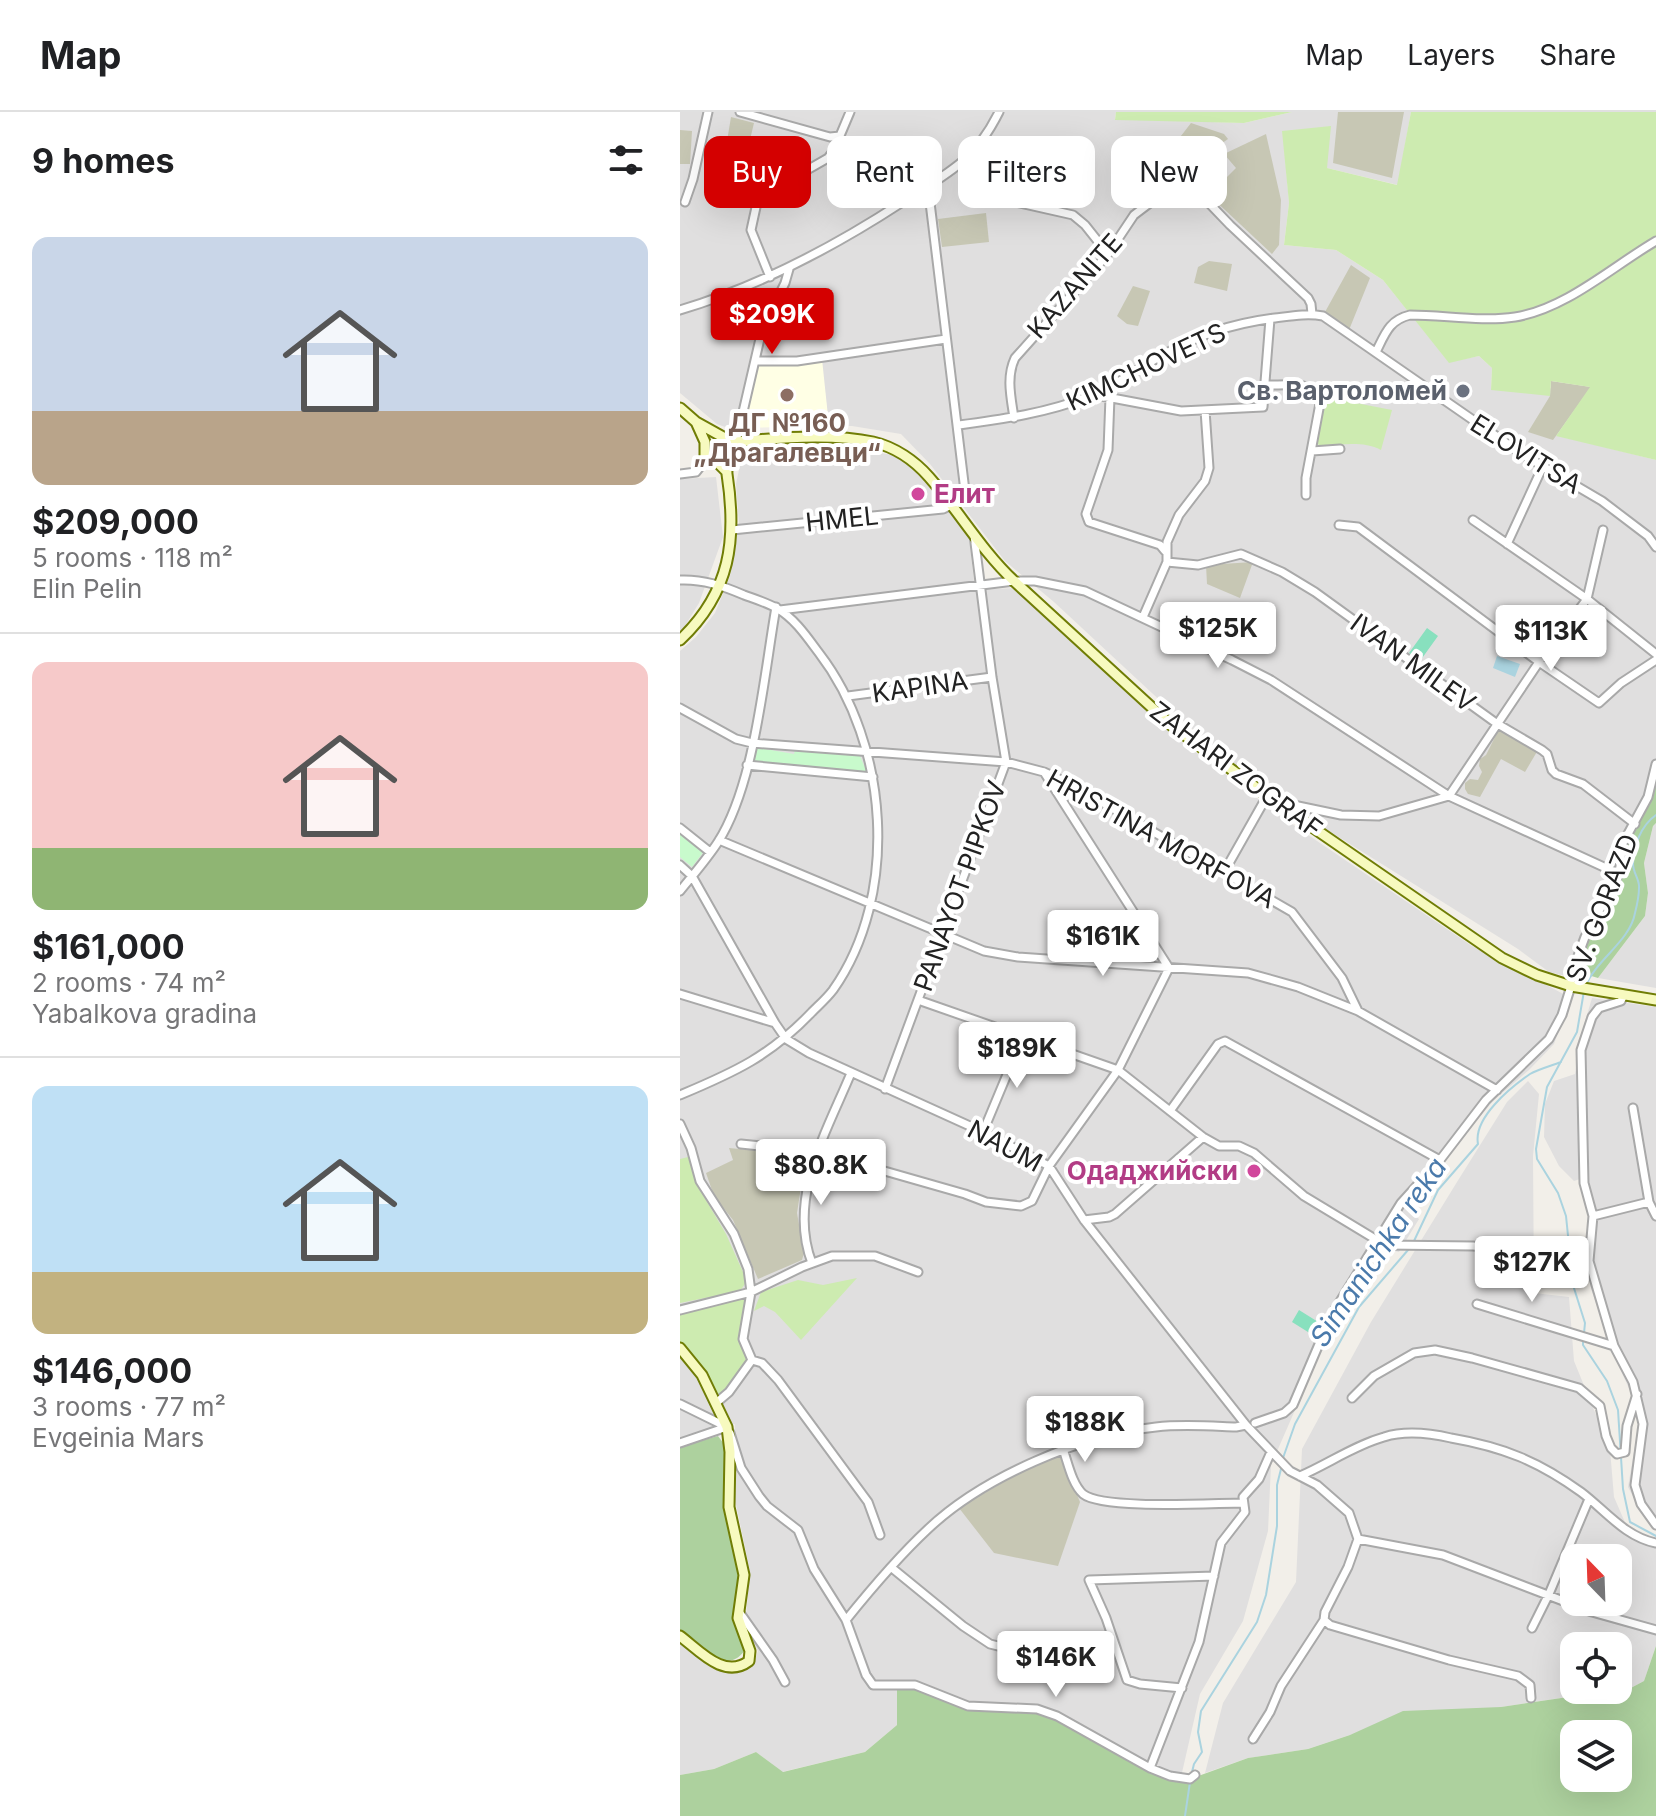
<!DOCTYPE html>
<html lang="en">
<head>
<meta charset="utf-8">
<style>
	:root { --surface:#fff; --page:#f6f6f6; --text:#202124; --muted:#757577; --line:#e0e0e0; --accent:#d40000 }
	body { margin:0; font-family:Inter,sans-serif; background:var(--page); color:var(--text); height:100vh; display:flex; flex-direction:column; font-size:30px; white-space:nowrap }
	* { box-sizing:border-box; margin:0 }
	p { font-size:26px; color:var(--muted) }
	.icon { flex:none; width:44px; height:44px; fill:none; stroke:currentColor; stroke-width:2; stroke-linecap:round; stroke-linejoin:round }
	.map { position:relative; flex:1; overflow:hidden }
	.side { display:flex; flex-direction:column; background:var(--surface); width:680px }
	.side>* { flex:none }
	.hud { position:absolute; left:24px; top:24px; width:760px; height:72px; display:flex; gap:16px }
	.needle { width:52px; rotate:337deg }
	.buttons { position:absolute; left:880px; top:1432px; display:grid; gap:16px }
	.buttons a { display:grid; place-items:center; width:72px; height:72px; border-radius:16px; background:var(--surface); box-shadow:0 8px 32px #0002; font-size:40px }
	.price { position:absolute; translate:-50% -68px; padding:0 18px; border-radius:8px; background:#fff; color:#222; font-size:26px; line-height:52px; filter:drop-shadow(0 2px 4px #0008) }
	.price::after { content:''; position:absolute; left:50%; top:48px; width:24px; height:18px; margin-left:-12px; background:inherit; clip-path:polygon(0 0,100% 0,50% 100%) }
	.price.selected { background:var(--accent); color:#fff }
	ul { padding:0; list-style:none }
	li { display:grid; align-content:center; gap:16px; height:424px; padding:0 32px }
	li+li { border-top:2px solid var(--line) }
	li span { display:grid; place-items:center; height:248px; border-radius:16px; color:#555 }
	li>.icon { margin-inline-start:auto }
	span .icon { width:144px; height:144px; fill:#fffc; stroke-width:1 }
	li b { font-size:34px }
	h2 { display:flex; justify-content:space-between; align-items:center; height:96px; padding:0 32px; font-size:34px }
	.pill { padding:0 28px; border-radius:16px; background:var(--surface); box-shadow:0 8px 32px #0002; font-size:28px; line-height:72px }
	.pill.selected { background:var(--accent); color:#fff }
	header { display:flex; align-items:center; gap:48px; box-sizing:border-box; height:112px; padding:0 40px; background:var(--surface); border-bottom:2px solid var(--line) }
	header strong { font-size:38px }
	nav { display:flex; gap:44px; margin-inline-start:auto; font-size:28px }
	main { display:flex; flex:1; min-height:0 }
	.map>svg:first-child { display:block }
	.residential { fill:#e0dfdf; fill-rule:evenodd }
	.education { fill:#ffffe5 }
	.construction { fill:#c7c7b4 }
	.grass { fill:#cdebb0 }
	.forest { fill:#add19e; fill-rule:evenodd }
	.park { fill:#c8facc }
	.pitch { fill:#88e0be }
	.water { fill:#aad3df }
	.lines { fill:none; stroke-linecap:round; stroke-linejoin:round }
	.stream { stroke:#aad3df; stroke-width:2 }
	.street-casing { stroke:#a9a9a9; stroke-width:11 }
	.secondary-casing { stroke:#707d05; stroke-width:13 }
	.street { stroke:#fff; stroke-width:7 }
	.secondary { stroke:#f7fabf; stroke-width:9 }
	.worship-dot { fill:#6b7280; stroke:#fff; stroke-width:3 }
	.education-dot { fill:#8d6e63; stroke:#fff; stroke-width:3 }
	.hotel-dot { fill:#d1479c; stroke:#fff; stroke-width:3 }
	.labels { text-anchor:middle; stroke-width:8; stroke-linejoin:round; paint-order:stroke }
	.street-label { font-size:26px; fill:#222; stroke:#fff }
	.worship-label { font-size:26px; font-weight:bold; fill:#5b616d; stroke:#fff; text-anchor:end }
	.education-label { font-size:26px; font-weight:bold; fill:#785e54; stroke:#fff }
	.hotel-label { font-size:26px; font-weight:bold; fill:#b23c85; stroke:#fff; text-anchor:start }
	.water-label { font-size:28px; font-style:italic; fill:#4a7aab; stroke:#fff }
</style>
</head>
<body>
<header>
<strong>Map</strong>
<nav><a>Map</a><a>Layers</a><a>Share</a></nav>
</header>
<main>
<section class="side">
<h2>9 homes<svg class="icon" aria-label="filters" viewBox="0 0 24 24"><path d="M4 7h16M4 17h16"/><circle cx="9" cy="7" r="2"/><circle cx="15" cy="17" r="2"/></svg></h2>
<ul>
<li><span style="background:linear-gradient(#c9d6e8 70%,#b9a48a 0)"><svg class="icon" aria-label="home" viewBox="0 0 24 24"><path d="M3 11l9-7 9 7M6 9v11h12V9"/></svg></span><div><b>$209,000</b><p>5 rooms · 118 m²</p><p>Elin Pelin</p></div></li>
<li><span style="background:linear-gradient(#f6c9c9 75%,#8fb573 0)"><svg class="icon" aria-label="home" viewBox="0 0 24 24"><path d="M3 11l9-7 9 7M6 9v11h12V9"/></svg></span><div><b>$161,000</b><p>2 rooms · 74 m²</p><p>Yabalkova gradina</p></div></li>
<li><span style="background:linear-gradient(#bfe0f5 75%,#c2b280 0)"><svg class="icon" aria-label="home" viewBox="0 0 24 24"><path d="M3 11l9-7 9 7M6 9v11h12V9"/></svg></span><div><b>$146,000</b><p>3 rooms · 77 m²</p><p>Evgeinia Mars</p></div></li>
</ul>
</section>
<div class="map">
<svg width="976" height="1704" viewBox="0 0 976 1704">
	<rect width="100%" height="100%" fill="#f2efe9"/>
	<path class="residential" d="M0,0H436L435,7L564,11L612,0H731L718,73L647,56L603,20L609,91L604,133L656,138L703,168L769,250L799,244L812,256L811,278L911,275L877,323L976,348V673L971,690L945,732L942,767L907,827L894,866L869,860L838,837L633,709L545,645L487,595L374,490L325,449L250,352L221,322L172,314H149L141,248L62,316L53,318L37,312L0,281Z
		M152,334L213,343L228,352L245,367L289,425L295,478L334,476L490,621L609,710L792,834L891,886L874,932L849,958L813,989L725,1096L739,1107L719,1140L702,1136L658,1200L591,1353L588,1419L563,1509L520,1582L501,1665L217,1573V1613L185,1640L102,1660L76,1640L34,1657L0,1663V1532L30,1555L48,1560L64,1559L73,1554L78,1539L65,1515L70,1459L54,1383L55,1312L30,1323L0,1331V539L16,525L35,501L50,464L59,412L56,372L63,339L83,335Z
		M36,365L43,425L19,491L0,522V367Z
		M976,711V876L918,866L965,804L968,781L964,751L973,714Z
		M912,886L976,895V1417L959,1396L948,1375L959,1310L952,1283L935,1246L911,1177L906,1145L910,1101L900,1067L894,1069L879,1054L864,1025L865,992L874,969L895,962L901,923Z
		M848,969L859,982L853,1044L854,1181L889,1185L894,1249L930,1337L934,1385L947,1415L976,1433V1534L964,1569L930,1587L894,1584L821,1595L670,1623L628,1637L568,1646L525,1661L543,1591L616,1470L622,1337L691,1210L777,1070L827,990ZM894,1446H938V1490H894ZM894,1534H938V1578H894Z"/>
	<path class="education" d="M142,247L149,314L62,316L76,251Z"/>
	<path class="construction" d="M658,0H724L712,66L653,51Z
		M51,5L74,11L62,61L42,59Z
		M511,11L544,22L548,27L504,58L487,42Z
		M0,18L12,19L10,52H0Z
		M586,22L601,88L599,133L592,142L529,83L556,56L544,42Z
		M306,101L309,130L262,135L258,107Z
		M529,149L552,152L547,179L514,171L518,155Z
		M671,153L690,166L669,218L645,200Z
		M453,174L470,179L458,214L447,212L437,204Z
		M871,269L911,275L873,328L848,320L870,284Z
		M573,450L560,486L527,472L526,453Z
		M819,617L858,638L845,660L821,647L800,685L788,682L785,677V671L790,667L798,668L802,660L799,654L800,647L806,643Z
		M49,1036L126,1043L117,1101L124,1141L122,1148L78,1167L53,1108L34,1084L26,1061L53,1048Z
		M380,1341L400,1390L378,1454L314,1441L279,1396L337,1362Z"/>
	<path class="grass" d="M436,0H612L564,11L435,8Z
		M731,0H976V348L876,324L910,275L871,269L870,284L811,278L812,256L799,244L769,251L703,168L656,138L604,133L609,91L602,19L651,14L647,56L717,73Z
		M651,283L676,291L712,298L701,338C682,328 660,334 639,333L636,330L644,288Z
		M8,1045L20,1078L46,1122L67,1169L60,1179L0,1191V1047Z
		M177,1166L121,1228L95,1200L84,1194L74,1199L81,1180L118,1168L143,1173Z
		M67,1186L60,1225L73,1247L50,1277L39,1285L24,1257L0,1230V1200Z"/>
	<path class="forest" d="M976,673V711L973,714L964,751L968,781L965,804L918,866L895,859L907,827L942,768L945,732L971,690Z
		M38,1324L44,1332V1391L61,1461L53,1503L64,1539C46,1565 16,1532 0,1519V1335Z
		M976,1534V1704H0V1663L34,1657L76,1640L103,1660L185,1640L217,1613V1572L235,1573L272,1589L357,1597L470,1656L510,1667L568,1646L628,1637L670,1623L723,1599L821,1595L895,1584L930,1587L964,1569ZM894,1622H938V1666H894Z"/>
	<path class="park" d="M74,635L114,642L115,638L180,644L188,663L70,651Z
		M0,718L25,738L12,755L0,745Z"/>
	<path class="pitch" d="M747,516L758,524L740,549L729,541Z
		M619,1198L643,1213L636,1225L612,1210Z"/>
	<path class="water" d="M817,544L840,552L835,565L813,556Z"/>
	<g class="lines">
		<path class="stream" d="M906,873C917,847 950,829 955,801C957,793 959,784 959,776C960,768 953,761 953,752C953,735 961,713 976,703
			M734,1129L758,1078L798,1032C793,1006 830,976 850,962C859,957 871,954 881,950
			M904,1221L905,1211L893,1173L886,1104L878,1081L857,1047L856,1037L867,975L897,920L904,879
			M903,1227V1233L927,1269L938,1298L943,1377L950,1410L976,1424
			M603,1346L615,1312L679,1195L728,1138
			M511,1664L514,1652L522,1640L518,1620L521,1599L577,1510L586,1483L597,1414V1373L602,1353
			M505,1704L510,1670"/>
		<defs>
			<path id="street" d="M60,0L150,25L160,24
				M282,50L331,89L393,103L405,113L428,142
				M5,90L13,67L28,0
				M90,165L71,118L78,86L148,46L154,38L170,0
				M0,198C80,174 152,136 221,91C242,78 264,65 283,49C298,36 310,18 319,0
				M696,240C705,222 709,208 730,203C764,203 802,210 835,205C886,197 933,154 976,129
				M75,249H117L266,227
				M585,273C602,274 634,268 641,286L626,366V383
				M416,283L501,299L583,295L590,207
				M430,285L428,338L406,402L409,410L480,433L485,439
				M334,306C331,285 326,265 335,246L428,142L454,103L504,65L550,113L628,186L631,192L632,202
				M279,313C324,307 367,301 410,284C436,274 460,255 485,242C519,222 555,211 595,206C611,204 627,201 643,204L842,342L922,389L968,424L976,435
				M56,330L82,218L105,171L109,157
				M632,339L660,337
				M0,362L16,360L27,346
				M793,408L907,487L976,542
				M659,413L678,415L859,550L919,591L941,571L976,548
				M52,418L263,397L271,393L285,379L248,74
				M827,432L863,354
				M487,450L518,453L561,442L602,460L635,480L816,611L862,638L867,642L872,658L876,662L903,672L955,712
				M0,468C23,467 43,474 64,483C75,487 88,491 98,497C115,507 127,525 139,541C209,632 220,783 153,878C147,886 139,893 132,900C90,944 55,960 0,983
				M100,498L334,469H355L405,479L552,548L591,568L769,684L939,762
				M463,505L487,450V430L499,403L525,369L529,356L525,298
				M168,584L312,565
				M0,596L56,627L72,631L326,650L364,660L394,674L612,800L662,866L678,899
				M67,653L193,665
				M599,690L661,703L699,704L769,684L859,550L907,487L923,418
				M0,716L30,740
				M39,728L304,839L338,845L568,861L618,875L678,899L817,978
				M0,753L12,764L95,911
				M544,760L587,684
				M0,779C13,763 27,747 38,730C75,672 84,563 96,495
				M0,882L95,911L106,927L129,941L303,1020L369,1054L404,1108L566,1313L610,1359L637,1373L669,1401L678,1427L668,1455L645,1500L644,1508L601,1574L590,1600L573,1627
				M944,883L941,889L919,896L912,905L901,938L904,1071L913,1104L909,1149L934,1234L953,1270L963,1312L955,1373L961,1392L976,1413
				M238,888L438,958L523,1025L539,1034H559L574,1041L624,1084L705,1133L793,1134L834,1138L850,1143
				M205,977L326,650L312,565L294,423
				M953,996L969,1090L976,1104
				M490,999L538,932L545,929L760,1048
				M0,1012L11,1036L20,1069L54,1122L68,1157L71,1180L63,1227L72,1248
				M303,1020L343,924
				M61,1032L138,1040L285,1082L306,1090L341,1094L352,1089L369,1054L438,958L489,856L364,660
				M913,1104L969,1090
				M404,1108L429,1105L435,1102L523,1025
				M132,1151C107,1086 147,1019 171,961
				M797,1192L934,1234
				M0,1198L71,1180L122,1155L152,1144H195L238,1160
				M72,1248L82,1251L98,1268L188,1390L200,1423
				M672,1286L694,1264L734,1241L755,1238L792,1246L899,1276L920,1294L926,1324L931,1336L937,1342L945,1340L947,1314L957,1282
				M36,1291L49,1280L72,1248
				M0,1292L47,1315
				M575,1311L604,1301L613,1293L651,1204L721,1091L760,1048L806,988L869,927L882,903L891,874V863L905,825L939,762L943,731L968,685L976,652
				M50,1321L61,1356L79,1384L87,1394L118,1418L134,1457L166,1508L186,1563L193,1573H235L288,1594L357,1597L377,1604L470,1656L490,1664L510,1667L515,1663
				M0,1331L47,1315
				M383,1337C388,1351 392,1372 403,1382C423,1398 533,1391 563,1391
				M620,1364C648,1352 675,1333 704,1325C726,1318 749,1321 771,1326C823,1335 858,1349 901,1380C925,1398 945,1425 976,1431
				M678,1427L763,1443L912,1500L976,1518
				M212,1456L283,1514L310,1532L346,1541
				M60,1501L93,1548L105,1570
				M166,1508C191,1477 219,1444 248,1417C303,1365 401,1323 476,1315C502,1312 529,1314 556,1315L566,1313
				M644,1508L650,1513L769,1548L838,1564L850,1573L851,1586
				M852,1516L869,1482L909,1387
				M502,1576L460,1572L447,1568L426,1506L409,1468L534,1464
				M470,1656L519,1530L541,1431L565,1400L563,1385L579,1367L591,1340"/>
			<path id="secondary" d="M0,296L16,310L43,325L47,331
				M16,310L25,330V343L36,349L47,360
				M47,331C89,326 152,321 193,330C215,335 235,349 249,365C279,399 301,438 334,469L491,613L593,688L822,846L857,863L891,874L976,888
				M0,528C51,480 57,427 47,362C45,351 49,341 47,331
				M0,1236L22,1263L47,1315L50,1340L49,1395L64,1463L58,1506L70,1539L69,1549C44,1568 19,1538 0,1524"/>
		</defs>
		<use href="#street" class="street-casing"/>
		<use href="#secondary" class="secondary-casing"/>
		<use href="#street" class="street"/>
		<use href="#secondary" class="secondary"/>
	</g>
	<circle class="worship-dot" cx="783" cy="279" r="8"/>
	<circle class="education-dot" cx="107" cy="283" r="8"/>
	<g class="hotel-dot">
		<circle cx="238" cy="382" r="8"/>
		<circle cx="574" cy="1059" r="8"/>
	</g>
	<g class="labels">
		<g class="street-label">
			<text transform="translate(395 174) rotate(-49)" y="9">KAZANITE</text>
			<text transform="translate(466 255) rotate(-25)" y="9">KIMCHOVETS</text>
			<text transform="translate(846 342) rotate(32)" y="9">ELOVITSA</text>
			<text transform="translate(162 407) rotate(-6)" y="9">HMEL</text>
			<text transform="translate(733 551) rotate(36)" y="9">IVAN MILEV</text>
			<text transform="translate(240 575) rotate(-8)" y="9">KAPINA</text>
			<text transform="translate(556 658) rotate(37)" y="9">ZAHARI ZOGRAF</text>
			<text transform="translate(481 727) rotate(29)" y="9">HRISTINA MORFOVA</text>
			<text transform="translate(280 774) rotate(-70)" y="9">PANAYOT PIPKOV</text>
			<text transform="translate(922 796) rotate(-69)" y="9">SV. GORAZD</text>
			<text transform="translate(325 1034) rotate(28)" y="9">NAUM</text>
		</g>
		<g class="worship-label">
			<text x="767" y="288">Св. Вартоломей</text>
		</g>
		<g class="education-label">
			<text x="107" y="320">ДГ №160<tspan x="107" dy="30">„Драгалевци“</tspan></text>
		</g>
		<g class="hotel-label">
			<text x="254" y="391">Елит</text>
			<text x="558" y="1068" text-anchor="end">Одаджийски</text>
		</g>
		<g class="water-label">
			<text transform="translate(698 1140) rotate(-56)" y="10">Simanichka reka</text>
		</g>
	</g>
</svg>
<div class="buttons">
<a><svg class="needle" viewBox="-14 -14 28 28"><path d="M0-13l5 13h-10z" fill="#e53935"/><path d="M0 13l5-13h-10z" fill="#757577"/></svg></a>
<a><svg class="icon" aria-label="locate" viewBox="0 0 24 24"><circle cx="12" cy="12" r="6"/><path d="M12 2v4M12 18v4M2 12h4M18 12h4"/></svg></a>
<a><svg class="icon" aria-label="layers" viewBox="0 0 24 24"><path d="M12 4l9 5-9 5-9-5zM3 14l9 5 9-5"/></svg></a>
</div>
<b class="price selected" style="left:92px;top:244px">$209K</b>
<b class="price" style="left:538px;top:558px">$125K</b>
<b class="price" style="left:871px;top:561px">$113K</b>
<b class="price" style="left:423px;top:866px">$161K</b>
<b class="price" style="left:337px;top:978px">$189K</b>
<b class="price" style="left:141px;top:1095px">$80.8K</b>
<b class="price" style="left:852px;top:1192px">$127K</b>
<b class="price" style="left:405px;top:1352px">$188K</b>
<b class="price" style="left:376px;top:1587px">$146K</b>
<div class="hud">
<a class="pill selected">Buy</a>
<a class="pill">Rent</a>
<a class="pill">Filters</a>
<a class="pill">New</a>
</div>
</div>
</main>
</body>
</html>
